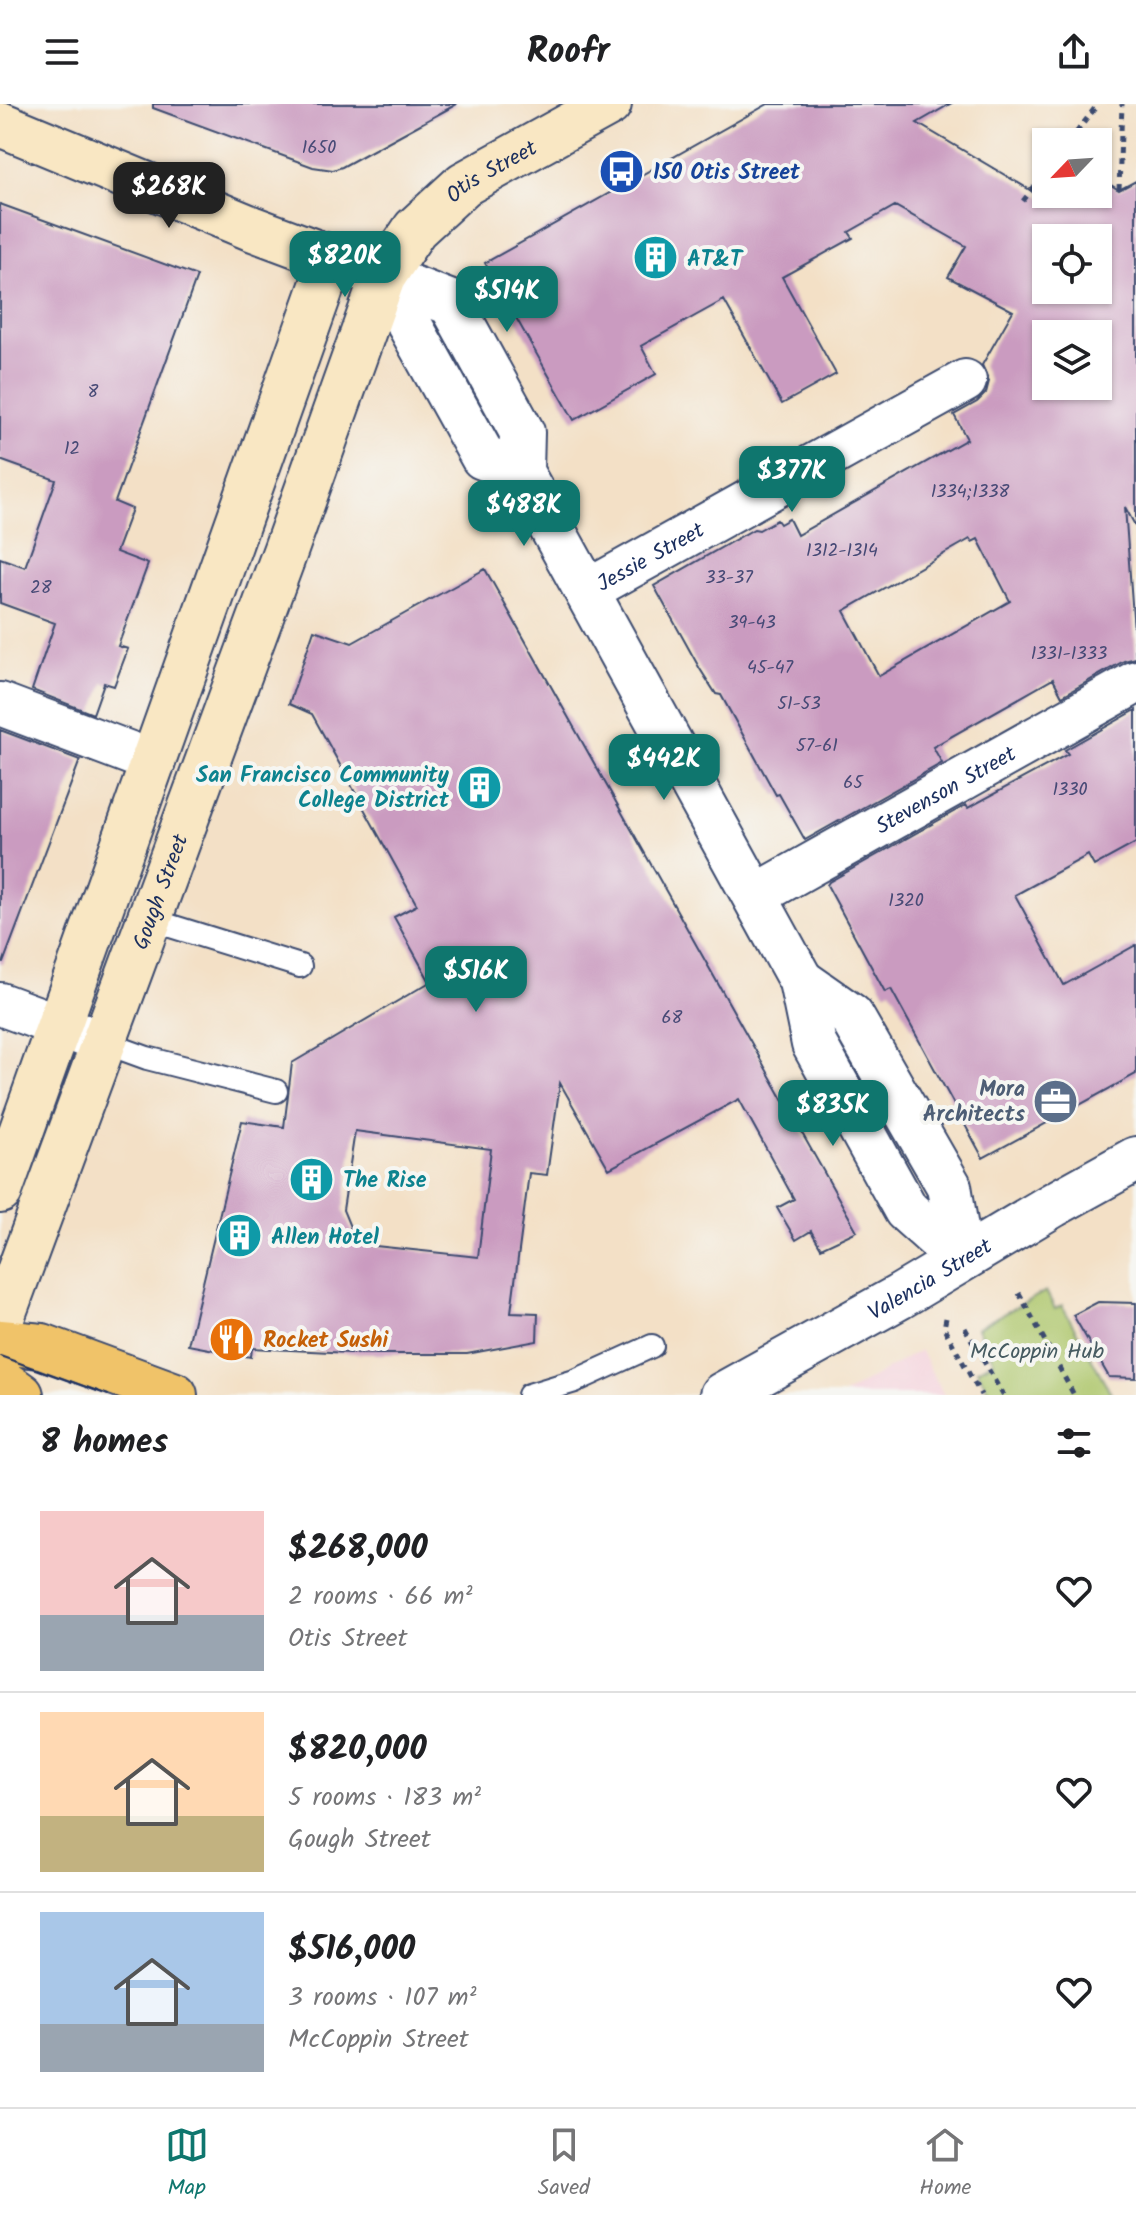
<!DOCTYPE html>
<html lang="en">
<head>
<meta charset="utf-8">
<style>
	:root { --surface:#fff; --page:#f2f2f2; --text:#202124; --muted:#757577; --line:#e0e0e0; --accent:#0f766e }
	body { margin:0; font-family:Kalam,sans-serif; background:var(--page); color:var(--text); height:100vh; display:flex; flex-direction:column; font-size:30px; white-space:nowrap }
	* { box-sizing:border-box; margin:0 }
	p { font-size:26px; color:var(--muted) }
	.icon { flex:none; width:44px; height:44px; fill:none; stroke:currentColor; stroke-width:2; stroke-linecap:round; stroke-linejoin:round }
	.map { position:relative; height:1291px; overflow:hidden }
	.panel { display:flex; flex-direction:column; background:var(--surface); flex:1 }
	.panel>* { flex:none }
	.needle { width:52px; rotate:245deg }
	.fabs { position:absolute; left:1032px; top:24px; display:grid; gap:16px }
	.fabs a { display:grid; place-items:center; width:80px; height:80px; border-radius:0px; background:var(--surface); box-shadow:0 2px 6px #0004; font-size:40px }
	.price { position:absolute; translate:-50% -68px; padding:0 18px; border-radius:16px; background:var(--accent); color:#fff; font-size:26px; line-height:52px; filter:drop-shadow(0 2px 4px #0008) }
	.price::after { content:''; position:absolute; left:50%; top:48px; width:24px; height:18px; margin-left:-12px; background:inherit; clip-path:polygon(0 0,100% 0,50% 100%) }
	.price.current { background:#222; color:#fff }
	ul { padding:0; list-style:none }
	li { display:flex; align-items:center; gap:24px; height:200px; padding:0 40px }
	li+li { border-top:2px solid var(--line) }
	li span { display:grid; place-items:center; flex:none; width:224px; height:160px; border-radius:0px; color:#555 }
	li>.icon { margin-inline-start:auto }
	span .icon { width:96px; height:96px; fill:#fffc; stroke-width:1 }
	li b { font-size:34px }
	h2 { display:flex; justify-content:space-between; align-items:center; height:96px; padding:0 40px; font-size:34px }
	header { display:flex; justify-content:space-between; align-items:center; height:104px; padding:0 40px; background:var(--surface); font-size:36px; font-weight:700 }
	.menu { display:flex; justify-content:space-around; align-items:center; height:112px; border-top:2px solid var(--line); background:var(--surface); font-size:22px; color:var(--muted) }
	.menu a { display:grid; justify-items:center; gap:4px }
	.menu .current { color:var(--accent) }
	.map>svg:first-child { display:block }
	.built { fill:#f5cfda }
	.green { fill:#adc66b; stroke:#647a64; stroke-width:2 }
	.building { fill:#ca9bc0; fill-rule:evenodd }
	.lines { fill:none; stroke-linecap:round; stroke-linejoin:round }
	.service-casing { stroke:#3b4a6e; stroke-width:26 }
	.minor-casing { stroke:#3b4a6e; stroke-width:46 }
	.tertiary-casing { stroke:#3b4a6e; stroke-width:48 }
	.secondary-casing { stroke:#3b4a6e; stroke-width:48 }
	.primary-casing { stroke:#3b4a6e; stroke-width:48 }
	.path { stroke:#3b4a6e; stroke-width:5; stroke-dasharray:6 6; stroke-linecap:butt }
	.service { stroke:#fff; stroke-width:22 }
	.minor { stroke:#fff; stroke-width:42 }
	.tertiary { stroke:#fff; stroke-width:44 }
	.secondary { stroke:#f9e7c3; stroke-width:44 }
	.primary { stroke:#f0c369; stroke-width:44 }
	.tram { stroke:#1b2f5e; stroke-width:2 }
	.labels { text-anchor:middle; stroke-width:8; stroke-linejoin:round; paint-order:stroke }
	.number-label { font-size:18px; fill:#474a76 }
	.transit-label { font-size:22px; font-weight:bold; fill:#164399; stroke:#f6f6f2; text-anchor:start }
	.street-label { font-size:22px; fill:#1b2f5e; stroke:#f6f6f2 }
	.culture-label { font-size:22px; font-weight:bold; fill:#0d838f; stroke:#f6f6f2; text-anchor:start }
	.service-label { font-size:22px; font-weight:bold; fill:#4e5e75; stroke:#f6f6f2; text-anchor:end }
	.food-label { font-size:22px; font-weight:bold; fill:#c56008; stroke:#f6f6f2; text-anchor:start }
	.park-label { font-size:22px; fill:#475c62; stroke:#f6f6f2 }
</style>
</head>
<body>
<header><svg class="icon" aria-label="menu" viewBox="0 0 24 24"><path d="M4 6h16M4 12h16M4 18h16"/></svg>Roofr<svg class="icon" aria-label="share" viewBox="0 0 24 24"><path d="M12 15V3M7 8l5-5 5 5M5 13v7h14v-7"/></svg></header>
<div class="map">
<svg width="1136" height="1291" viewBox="0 0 1136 1291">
	<rect width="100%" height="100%" fill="#f6f6f2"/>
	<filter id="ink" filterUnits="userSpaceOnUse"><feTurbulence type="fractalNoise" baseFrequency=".0125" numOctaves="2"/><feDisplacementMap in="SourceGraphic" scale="16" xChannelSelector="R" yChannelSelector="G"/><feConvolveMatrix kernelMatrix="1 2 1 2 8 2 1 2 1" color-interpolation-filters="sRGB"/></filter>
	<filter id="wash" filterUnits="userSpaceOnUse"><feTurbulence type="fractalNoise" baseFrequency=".006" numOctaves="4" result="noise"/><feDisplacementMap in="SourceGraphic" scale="32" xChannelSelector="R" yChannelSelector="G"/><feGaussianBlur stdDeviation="1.8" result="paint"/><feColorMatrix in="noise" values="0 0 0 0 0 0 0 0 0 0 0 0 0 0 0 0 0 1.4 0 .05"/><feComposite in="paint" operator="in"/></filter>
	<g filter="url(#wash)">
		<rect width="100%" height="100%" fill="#f3e0c6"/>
		<path class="built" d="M920,1246L944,1291H843Z"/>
		<path class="green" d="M1046,1187L1055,1205L1062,1201L1112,1291H991L977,1266L994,1257L977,1224Z"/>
		<g id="blocks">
			<path class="building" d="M153,0H457L342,63L333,66L313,63L153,4Z
				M768,0H950L917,19L1042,93L1046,86V90H1098V73L1119,86L1136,77V423L1125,403L1136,554L1124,557L1062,592L1053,575L933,643L942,659L805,736L779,690L776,691L721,591L716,590L700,565L654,482L754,425L759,426L777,416L780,420L789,415L797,431L967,335L954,311L977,298L986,289L989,277L982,261L1013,207L948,173L966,142L895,102L849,128L853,134L782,173L836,270L782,300L724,196L641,242L656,270L574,316L485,159ZM1046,134H1098V186H1046ZM1046,230H1098V282H1046ZM970,435L972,438L978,435L1010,497L879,572L844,507Z
				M0,100L197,172L115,398L132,405L116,448L148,460L118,542L128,545L114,582L104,579L93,610L32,586L55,519L0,499V454L25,463L56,376L0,356Z
				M485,465L857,1127L821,1144L811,1127L796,1136L777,1104L794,1095L739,995L609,1065L560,979L547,1071L529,1069L511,1208L538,1209L537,1237L467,1250H369L252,1244L251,1253L188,1241L242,1017L284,1023L292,959L430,878L394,813L417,801L312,610L289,600L314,526L352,539ZM355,1027L491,1045L478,1153L357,1140L343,1106Z
				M1136,606V739L1094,762L1088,751L1015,791L1064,881L1136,841V970L983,1054L891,885L885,888L827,781L829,778L966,701L968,704L1068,650L1065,646Z
				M0,626L80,656L3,859H0Z
				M1098,1198L1136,1199V1274L1109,1273L1073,1211Z"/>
		</g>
	</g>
	<g filter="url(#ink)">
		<use href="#blocks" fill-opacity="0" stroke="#3b4a6e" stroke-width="2"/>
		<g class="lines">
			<defs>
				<path id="service" d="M148,815L300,862
					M103,938L147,954L276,987
					M529,1291L575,1277L652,1242"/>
				<g id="minor">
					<path id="s1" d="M587,487L965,277"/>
					<path d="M0,600L154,658"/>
					<path id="s2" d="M755,792L1136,578"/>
					<path d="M0,900L103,938"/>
				</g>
				<g id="tertiary">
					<path d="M383,173L451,199L522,328L521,368L801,877L814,940L906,1106L961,1155"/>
					<path d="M383,173L483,353L521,368"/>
					<path d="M801,877L851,912L949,1082L961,1155"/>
					<path id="s3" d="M722,1291L899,1193L1053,1101L1136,1055"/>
				</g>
				<g id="secondary">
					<path d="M0,20L251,124L358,164"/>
					<path d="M0,1087L332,154"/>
					<path id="s4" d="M0,1219L286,445L383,173L415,125L464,80L609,0"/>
				</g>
				<path id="primary" d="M0,1238L42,1242L175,1291
					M0,1276L21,1291"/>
			</defs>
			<use href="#service" class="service-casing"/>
			<use href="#minor" class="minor-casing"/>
			<use href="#tertiary" class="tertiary-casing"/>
			<use href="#secondary" class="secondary-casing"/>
			<use href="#primary" class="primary-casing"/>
			<path class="path" d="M1069,38L1098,0
				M1119,86L1122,0
				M1023,97L1046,68
				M1019,1189L1074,1291
				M946,1214L944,1224L981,1291
				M965,1224L1003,1291"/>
			<use href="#service" class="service"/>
			<use href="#minor" class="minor"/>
			<use href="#tertiary" class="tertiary"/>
			<use href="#secondary" class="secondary"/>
			<use href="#primary" class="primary"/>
			<path class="tram" d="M0,1252L108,1291"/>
		</g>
	</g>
	<defs>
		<symbol id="bus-disc" viewBox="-11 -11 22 22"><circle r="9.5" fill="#1a4fb4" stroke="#f6f6f2"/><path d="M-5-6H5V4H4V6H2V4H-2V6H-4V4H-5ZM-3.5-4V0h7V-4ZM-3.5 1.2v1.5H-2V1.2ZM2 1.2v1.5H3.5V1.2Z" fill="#fff"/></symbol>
		<symbol id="building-disc" viewBox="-11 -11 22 22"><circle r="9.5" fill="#0f9aa8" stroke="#f6f6f2"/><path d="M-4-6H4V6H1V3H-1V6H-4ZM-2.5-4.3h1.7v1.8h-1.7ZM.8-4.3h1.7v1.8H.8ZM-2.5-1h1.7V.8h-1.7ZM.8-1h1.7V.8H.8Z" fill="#fff"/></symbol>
		<symbol id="office-disc" viewBox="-11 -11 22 22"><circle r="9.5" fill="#5c6f8a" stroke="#f6f6f2"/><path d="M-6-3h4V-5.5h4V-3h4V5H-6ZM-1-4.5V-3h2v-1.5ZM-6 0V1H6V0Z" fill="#fff"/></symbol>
		<symbol id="restaurant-disc" viewBox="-11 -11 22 22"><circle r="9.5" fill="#e8710a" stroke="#f6f6f2"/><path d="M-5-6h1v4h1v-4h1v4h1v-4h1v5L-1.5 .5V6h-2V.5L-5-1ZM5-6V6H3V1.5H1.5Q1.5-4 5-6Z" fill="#fff"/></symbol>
	</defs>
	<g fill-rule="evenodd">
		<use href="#bus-disc" x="596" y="42" width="51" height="51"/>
		<use href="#building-disc" x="630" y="128" width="51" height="51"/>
		<use href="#building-disc" x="454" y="658" width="51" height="51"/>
		<use href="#office-disc" x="1030" y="972" width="51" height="51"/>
		<use href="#building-disc" x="286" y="1050" width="51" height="51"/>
		<use href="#building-disc" x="214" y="1106" width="51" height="51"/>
		<use href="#restaurant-disc" x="206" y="1210" width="51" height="51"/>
	</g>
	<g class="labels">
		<g class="number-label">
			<text x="319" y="49">1650</text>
			<text x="93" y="293">8</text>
			<text x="72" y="350">12</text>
			<text x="970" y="393">1334;1338</text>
			<text x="842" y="452">1312-1314</text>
			<text x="729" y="479">33-37</text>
			<text x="41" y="489">28</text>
			<text x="752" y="524">39-43</text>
			<text x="1069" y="555">1331-1333</text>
			<text x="770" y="569">45-47</text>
			<text x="799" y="605">51-53</text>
			<text x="817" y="647">57-61</text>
			<text x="853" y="684">65</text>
			<text x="1070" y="691">1330</text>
			<text x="906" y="802">1320</text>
			<text x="672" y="919">68</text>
		</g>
		<g class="transit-label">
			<text x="653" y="75">150 Otis Street</text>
		</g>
		<g class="street-label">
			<text dy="8" stroke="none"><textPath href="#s4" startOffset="1268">Otis Street</textPath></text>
			<text dy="8" stroke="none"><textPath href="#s1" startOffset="72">Jessie Street</textPath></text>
			<text dy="8" stroke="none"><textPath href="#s2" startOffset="218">Stevenson Street</textPath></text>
			<text dy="8" stroke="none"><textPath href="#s4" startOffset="460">Gough Street</textPath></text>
			<text dy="8" stroke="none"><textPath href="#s3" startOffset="238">Valencia Street</textPath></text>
		</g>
		<g class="culture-label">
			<text x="687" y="162">AT&amp;T</text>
			<text x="449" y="678" text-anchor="end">San Francisco Community<tspan x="449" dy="25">College District</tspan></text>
			<text x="343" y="1083">The Rise</text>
			<text x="271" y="1140">Allen Hotel</text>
		</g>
		<g class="service-label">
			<text x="1025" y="992">Mora<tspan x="1025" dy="25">Architects</tspan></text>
		</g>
		<g class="food-label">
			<text x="263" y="1243">Rocket Sushi</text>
		</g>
		<g class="park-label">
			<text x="1037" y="1254">McCoppin Hub</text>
		</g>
	</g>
</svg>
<div class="fabs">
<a><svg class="needle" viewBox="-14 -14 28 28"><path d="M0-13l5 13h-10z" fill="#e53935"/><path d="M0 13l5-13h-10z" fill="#757577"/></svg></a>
<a><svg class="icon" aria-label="locate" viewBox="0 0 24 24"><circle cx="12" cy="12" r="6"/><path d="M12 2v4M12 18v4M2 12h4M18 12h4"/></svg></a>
<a><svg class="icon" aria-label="layers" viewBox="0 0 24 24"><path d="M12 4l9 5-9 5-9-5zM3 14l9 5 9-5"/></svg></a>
</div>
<b class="price current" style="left:169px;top:126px">$268K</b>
<b class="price" style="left:345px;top:195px">$820K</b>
<b class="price" style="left:507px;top:230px">$514K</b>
<b class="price" style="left:792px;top:410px">$377K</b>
<b class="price" style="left:524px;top:444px">$488K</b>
<b class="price" style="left:664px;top:698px">$442K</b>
<b class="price" style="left:476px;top:910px">$516K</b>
<b class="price" style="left:833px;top:1044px">$835K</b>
</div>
<section class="panel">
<h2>8 homes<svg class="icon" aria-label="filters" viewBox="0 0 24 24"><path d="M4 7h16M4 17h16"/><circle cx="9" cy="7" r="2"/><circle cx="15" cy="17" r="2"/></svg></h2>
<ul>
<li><span style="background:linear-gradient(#f6c9c9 65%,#9aa5b1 0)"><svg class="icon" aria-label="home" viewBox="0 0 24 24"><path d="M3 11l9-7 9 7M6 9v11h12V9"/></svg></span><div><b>$268,000</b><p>2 rooms · 66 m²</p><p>Otis Street</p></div><svg class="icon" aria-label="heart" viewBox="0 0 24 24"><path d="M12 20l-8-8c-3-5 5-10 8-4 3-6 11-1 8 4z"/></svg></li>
<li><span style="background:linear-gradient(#ffd9b3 65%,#c2b280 0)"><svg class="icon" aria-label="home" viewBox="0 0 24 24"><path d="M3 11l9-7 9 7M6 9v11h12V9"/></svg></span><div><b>$820,000</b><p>5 rooms · 183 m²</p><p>Gough Street</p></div><svg class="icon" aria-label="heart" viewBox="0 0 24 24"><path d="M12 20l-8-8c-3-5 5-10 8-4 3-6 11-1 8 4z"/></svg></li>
<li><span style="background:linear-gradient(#a9c7e8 70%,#9aa5b1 0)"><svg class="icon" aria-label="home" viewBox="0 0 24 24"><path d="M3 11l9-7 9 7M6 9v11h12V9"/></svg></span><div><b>$516,000</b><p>3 rooms · 107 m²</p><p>McCoppin Street</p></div><svg class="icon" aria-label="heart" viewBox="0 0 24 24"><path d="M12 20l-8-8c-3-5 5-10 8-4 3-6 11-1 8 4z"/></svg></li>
</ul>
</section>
<nav class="menu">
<a class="current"><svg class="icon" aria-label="map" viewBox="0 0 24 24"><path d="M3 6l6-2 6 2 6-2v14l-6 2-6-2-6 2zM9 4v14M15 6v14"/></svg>Map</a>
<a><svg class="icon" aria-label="saved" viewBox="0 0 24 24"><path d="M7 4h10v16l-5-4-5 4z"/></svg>Saved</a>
<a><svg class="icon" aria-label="home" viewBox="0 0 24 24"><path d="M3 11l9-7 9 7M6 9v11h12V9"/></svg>Home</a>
</nav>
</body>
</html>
